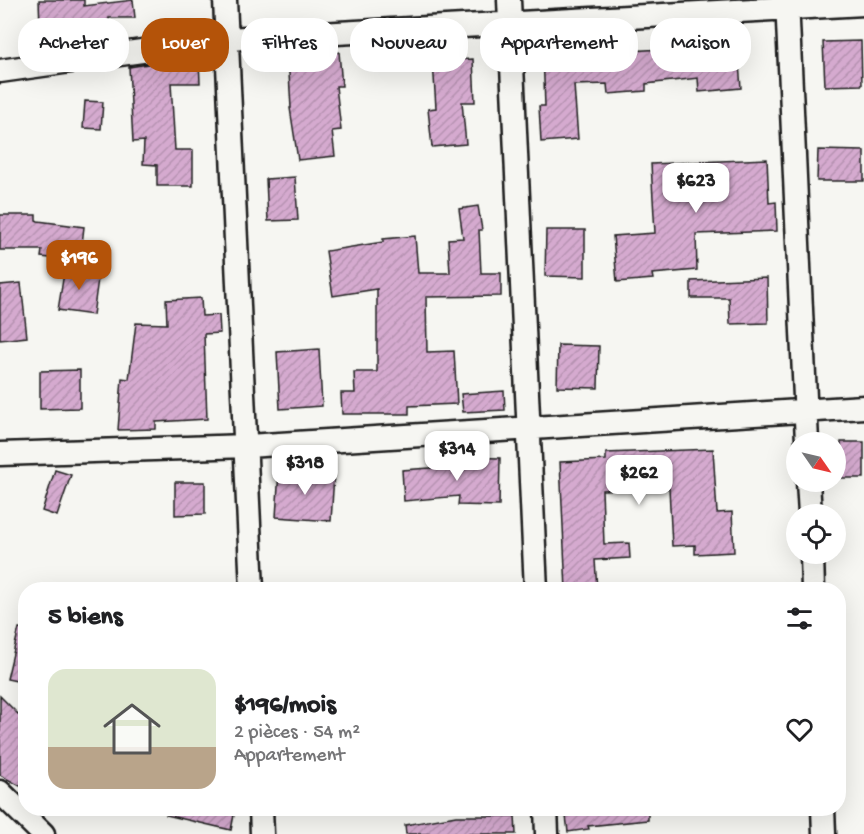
<!DOCTYPE html>
<html lang="fr">
<head>
<meta charset="utf-8">
<style>
	:root { --surface:#fff; --page:#f6f6f6; --text:#202124; --muted:#757577; --accent:#b45309 }
	body { margin:0; font-family:"Gochi Hand",sans-serif; background:var(--page); color:var(--text); height:100vh; display:flex; flex-direction:column; font-size:22px; white-space:nowrap }
	* { box-sizing:border-box; margin:0 }
	p { font-size:20px; color:var(--muted) }
	.icon { flex:none; width:33px; height:33px; fill:none; stroke:currentColor; stroke-width:2; stroke-linecap:round; stroke-linejoin:round }
	.map { position:relative; flex:1; overflow:hidden }
	.side { position:absolute; left:18px; top:582px; width:828px; height:234px; display:flex; flex-direction:column; background:var(--surface); border-radius:24px; box-shadow:0 6px 24px #0002 }
	.side>* { flex:none }
	.banner { position:absolute; left:18px; top:18px; width:828px; height:54px; display:flex; gap:12px }
	.needle { width:39px; rotate:124deg }
	.tools { position:absolute; left:786px; top:432px; display:grid; gap:12px }
	.tools a { display:grid; place-items:center; width:60px; height:60px; border-radius:50%; background:var(--surface); box-shadow:0 6px 24px #0002; font-size:30px }
	.price { position:absolute; translate:-50% -51px; padding:0 14px; border-radius:12px; background:#fff; color:#222; font-size:20px; line-height:39px; filter:drop-shadow(0 2px 3px #0008) }
	.price::after { content:''; position:absolute; left:50%; top:36px; width:18px; height:14px; margin-left:-9px; background:inherit; clip-path:polygon(0 0,100% 0,50% 100%) }
	.price.selected { background:var(--accent); color:#fff }
	ul { padding:0; list-style:none }
	li { display:flex; align-items:center; gap:18px; height:150px; padding:0 30px }
	li span { display:grid; place-items:center; flex:none; width:168px; height:120px; border-radius:18px; color:#555 }
	li>.icon { margin-inline-start:auto }
	span .icon { width:72px; height:72px; fill:#fffc; stroke-width:1 }
	li b { font-size:26px }
	h2 { display:flex; justify-content:space-between; align-items:center; height:72px; padding:0 30px; font-size:26px }
	.tag { padding:0 21px; border-radius:24px; background:var(--surface); box-shadow:0 6px 24px #0002; font-size:21px; line-height:54px }
	.tag.selected { background:var(--accent); color:#fff }
	.map>svg:first-child { display:block }
	.building { fill:url(#building-hatch); stroke:#1c1c1c; stroke-width:1.5 }
	.lines { fill:none; stroke-linecap:round; stroke-linejoin:round }
	.street-casing { stroke:#1c1c1c; stroke-width:27 }
	.street { stroke:#f6f6f2; stroke-width:22 }
</style>
</head>
<body>
<div class="map">
<svg width="864" height="834" viewBox="0 0 864 834">
	<defs>
		<pattern id="building-hatch" width="6" height="6" patternUnits="userSpaceOnUse" patternTransform="scale(1.5)"><rect width="6" height="6" fill="#d5aacf"/><path d="M-1 1l2-2M0 6l6-6M5 7l2-2" fill="none" stroke="#b692b1"/></pattern>
	</defs>
	<rect width="100%" height="100%" fill="#f6f6f2"/>
	<filter id="ink" filterUnits="userSpaceOnUse"><feTurbulence type="fractalNoise" baseFrequency=".0167" numOctaves="2"/><feDisplacementMap in="SourceGraphic" scale="12" xChannelSelector="R" yChannelSelector="G"/><feConvolveMatrix kernelMatrix="1 2 1 2 8 2 1 2 1" color-interpolation-filters="sRGB"/></filter>
	<g filter="url(#ink)">
		<path class="building" d="M39,0H84V6L133,0L135,18H109L108,30L46,32V26H40Z
			M690,39V43L737,40L741,88L699,92L698,78L646,84V91L608,94L607,84L574,85L578,139L541,142L539,106H545L543,53H592L663,49V42Z
			M861,41L862,85L825,86L823,42Z
			M339,52L342,86H336L341,130L332,131L335,156L298,160L290,108H291L288,56Z
			M473,59L475,102H462L466,144L432,147L428,109L436,108L433,61Z
			M199,60L200,83H171L175,150H193V186H157V165L143,164L144,141L133,142L129,67L168,61Z
			M85,101L103,102L101,129L83,128Z
			M818,150L864,151V181H817Z
			M767,159L769,203L776,202L777,231L696,234L697,270L652,274L653,279L617,282L613,236L655,233L651,164Z
			M295,177L298,220L268,221L266,179Z
			M478,206L482,230H479L481,273H501V296L426,297L427,352L454,351L457,404L409,406V414H342L341,393H355L354,372H377V289L333,296L326,251L383,242V239L415,236L418,273H450L448,239L463,238L459,209Z
			M0,215H36V220L38,221L84,227L80,261L41,257L42,250H0Z
			M546,230H585V277L545,276Z
			M65,267L99,272L93,315L58,310Z
			M767,278L768,323L730,324L729,298H691V281Z
			M21,283L27,337L0,340V285Z
			M201,298L202,316L219,315L220,333L204,334L207,419L156,422V429L118,430L122,378L129,379L136,323L167,324L166,300Z
			M558,345L599,346L598,388L557,387Z
			M319,349L322,406L280,409L277,352Z
			M80,370V408L40,409V371Z
			M504,391L505,410L463,412L461,394Z
			M841,442H864V478H841Z
			M713,449L717,513L732,512L734,552L695,554V545L672,546L669,488L602,490L604,544L629,543L630,558L595,560L597,590H566L560,462L606,460V453Z
			M459,457L500,458L499,506L458,505L459,496L404,501L402,470L459,466Z
			M55,470L71,475L57,516L42,511Z
			M279,471L334,475L331,521L276,517Z
			M175,482H205V514L175,515Z
			M19,628L26,629V683L7,679Z
			M0,696L26,722V777L20,786L0,775Z
			M167,808H208L234,815L231,830L166,815Z
			M565,808H648V820L588,826L589,829L568,832Z
			M456,816H515L516,834H406L405,825Z"/>
		<g class="lines">
			<defs>
				<path id="street" d="M225,0L252,590
					M509,0L536,590
					M787,0L807,442
					M0,71L227,39L864,4
					M0,454L247,446L864,407
					M808,482L810,514
					M812,554L813,590
					M0,792L43,834
					M261,808L262,834
					M546,808L547,834
					M823,808L824,834"/>
			</defs>
			<use href="#street" class="street-casing"/>
			<use href="#street" class="street"/>
		</g>
	</g>
</svg>
<div class="tools">
<a><svg class="needle" viewBox="-14 -14 28 28"><path d="M0-13l5 13h-10z" fill="#e53935"/><path d="M0 13l5-13h-10z" fill="#757577"/></svg></a>
<a><svg class="icon" aria-label="locate" viewBox="0 0 24 24"><circle cx="12" cy="12" r="6"/><path d="M12 2v4M12 18v4M2 12h4M18 12h4"/></svg></a>
</div>
<b class="price" style="left:696px;top:214px">$623</b>
<b class="price selected" style="left:79px;top:291px">$196</b>
<b class="price" style="left:457px;top:482px">$314</b>
<b class="price" style="left:305px;top:496px">$318</b>
<b class="price" style="left:639px;top:506px">$262</b>
<div class="banner">
<a class="tag">Acheter</a>
<a class="tag selected">Louer</a>
<a class="tag">Filtres</a>
<a class="tag">Nouveau</a>
<a class="tag">Appartement</a>
<a class="tag">Maison</a>
</div>
<section class="side">
<h2>5 biens<svg class="icon" aria-label="filters" viewBox="0 0 24 24"><path d="M4 7h16M4 17h16"/><circle cx="9" cy="7" r="2"/><circle cx="15" cy="17" r="2"/></svg></h2>
<ul>
<li><span style="background:linear-gradient(#dfe7d0 65%,#b9a48a 0)"><svg class="icon" aria-label="home" viewBox="0 0 24 24"><path d="M3 11l9-7 9 7M6 9v11h12V9"/></svg></span><div><b>$196/mois</b><p>2 pièces · 54 m²</p><p>Appartement</p></div><svg class="icon" aria-label="heart" viewBox="0 0 24 24"><path d="M12 20l-8-8c-3-5 5-10 8-4 3-6 11-1 8 4z"/></svg></li>
</ul>
</section>
</div>
</body>
</html>
